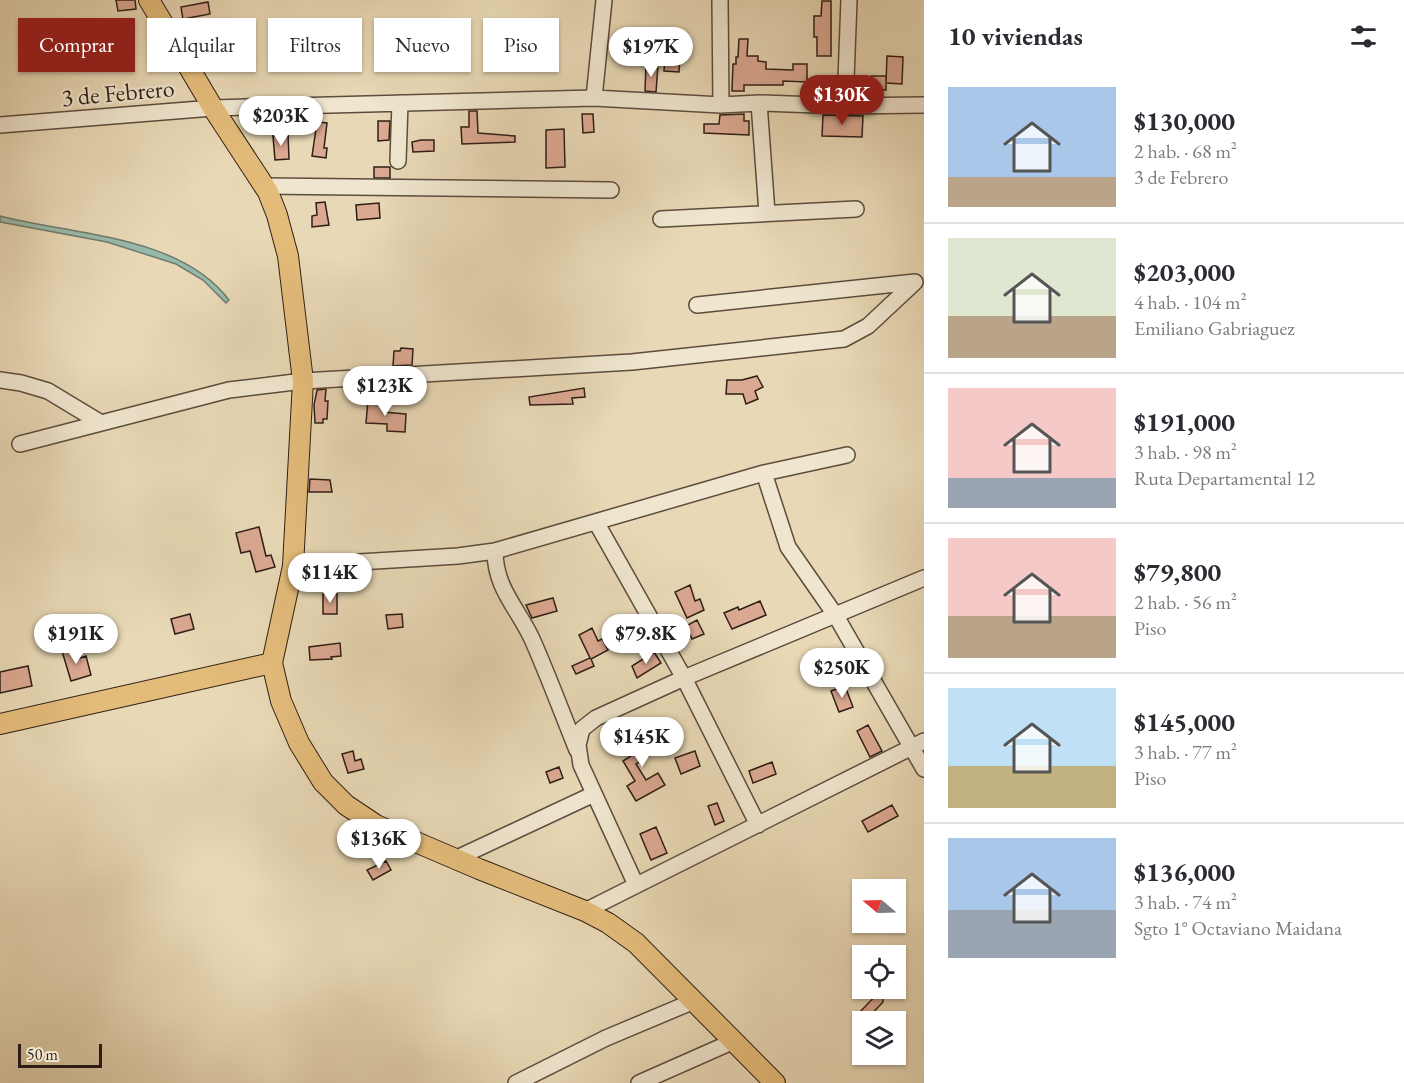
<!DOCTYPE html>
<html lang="es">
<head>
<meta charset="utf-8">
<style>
	:root { --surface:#fff; --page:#f2f2f3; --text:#2b2b33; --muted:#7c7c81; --line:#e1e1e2; --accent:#8f2418 }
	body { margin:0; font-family:"EB Garamond",serif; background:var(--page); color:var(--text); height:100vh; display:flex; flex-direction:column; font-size:22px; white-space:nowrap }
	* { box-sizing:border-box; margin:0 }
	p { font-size:20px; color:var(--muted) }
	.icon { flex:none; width:33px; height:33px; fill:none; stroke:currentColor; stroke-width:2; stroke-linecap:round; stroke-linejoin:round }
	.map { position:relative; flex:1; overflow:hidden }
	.side { display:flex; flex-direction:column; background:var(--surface); width:480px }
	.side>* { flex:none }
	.top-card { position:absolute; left:18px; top:18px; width:570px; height:54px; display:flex; gap:12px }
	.needle { width:39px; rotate:289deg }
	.tools { position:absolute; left:852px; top:879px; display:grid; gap:12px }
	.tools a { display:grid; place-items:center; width:54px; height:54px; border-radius:0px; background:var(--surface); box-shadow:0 2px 4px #0004; font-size:30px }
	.scale { position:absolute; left:18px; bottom:15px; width:84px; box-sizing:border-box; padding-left:6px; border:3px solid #2f1e16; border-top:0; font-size:16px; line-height:21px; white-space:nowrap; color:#2f1e16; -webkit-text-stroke:4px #f0e6cf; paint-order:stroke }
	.price { position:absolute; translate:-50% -51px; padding:0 14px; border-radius:21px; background:#fff; color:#222; font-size:20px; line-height:39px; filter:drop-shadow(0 2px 3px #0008) }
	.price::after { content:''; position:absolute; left:50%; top:36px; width:18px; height:14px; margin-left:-9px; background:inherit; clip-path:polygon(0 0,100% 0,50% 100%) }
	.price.on { background:var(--accent); color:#fff }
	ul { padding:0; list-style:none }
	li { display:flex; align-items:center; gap:18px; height:150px; padding:0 24px }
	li+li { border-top:2px solid var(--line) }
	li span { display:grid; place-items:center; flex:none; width:168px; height:120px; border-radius:0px; color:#555 }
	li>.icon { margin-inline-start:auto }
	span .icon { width:72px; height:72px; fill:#fffc; stroke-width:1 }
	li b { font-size:26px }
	h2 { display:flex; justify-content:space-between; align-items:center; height:72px; padding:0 24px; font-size:26px }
	.chip { padding:0 21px; border-radius:0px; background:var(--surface); box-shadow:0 2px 4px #0004; font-size:21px; line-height:54px }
	.chip.on { background:var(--accent); color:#fff }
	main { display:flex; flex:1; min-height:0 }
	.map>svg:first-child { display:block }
	.water { fill:#98baaa; stroke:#6e7c6f; stroke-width:1.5 }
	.building { fill:#dba891; stroke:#2f1e16; stroke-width:1.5 }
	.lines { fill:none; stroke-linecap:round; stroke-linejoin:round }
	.minor-casing { stroke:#5d4c3e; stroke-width:18 }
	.major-casing { stroke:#2f1e16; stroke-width:22 }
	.minor { stroke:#f0e6cf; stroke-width:15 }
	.major { stroke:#e4bc7a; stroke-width:20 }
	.labels { text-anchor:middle; stroke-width:4.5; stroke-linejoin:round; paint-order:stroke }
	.street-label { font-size:24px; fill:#2f1e16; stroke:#f0e6cf }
</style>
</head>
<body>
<main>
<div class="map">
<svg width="924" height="1083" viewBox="0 0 924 1083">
	<rect width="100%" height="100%" fill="#e8d8b5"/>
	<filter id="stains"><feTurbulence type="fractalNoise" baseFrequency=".00333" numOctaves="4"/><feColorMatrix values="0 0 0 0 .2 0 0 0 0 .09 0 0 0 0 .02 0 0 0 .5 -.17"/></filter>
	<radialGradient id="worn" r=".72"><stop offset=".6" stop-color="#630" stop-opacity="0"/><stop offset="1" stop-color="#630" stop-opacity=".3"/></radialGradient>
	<path class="water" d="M0,216C73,235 180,235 229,300L226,303L203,280L176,264L107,242L0,222Z"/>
	<path class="building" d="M116,0H135L136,9L118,11Z
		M822,1H831V56H817V37H814V16H821Z
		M208,2L210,14L183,19L181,7Z
		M739,39H748L747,56H758V61L766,62V69L793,70V64H807V82L783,81V85H744V91H732L733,64H736V57H738Z
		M887,56L903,57L902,84L886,83Z
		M665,57L680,58L679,72L664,71Z
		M646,64L658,65L656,92L645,91Z
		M871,76H886V90L871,89Z
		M469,111H477L478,133L515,136V142L462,144L461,127H469Z
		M582,114H593L594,132L583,133Z
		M744,114V121H749V135L704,133V124H719L720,115Z
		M823,115L863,116L862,137L822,136Z
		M378,121H390L389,140L378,141Z
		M317,122L327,123L324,148H327L326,158L312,156Z
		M564,129L565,167L546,168V130Z
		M288,134L289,159L275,160L273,136Z
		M421,140H434V151L413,152L412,142Z
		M374,167H390V178H374Z
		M325,202L329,225L312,227V216L317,215L316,203Z
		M379,203L380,218L357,220L356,205Z
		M401,348L413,349L412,365L393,366L394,351H400Z
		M757,376L763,387L755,391L758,399L746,404L743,394H726L727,380H742Z
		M584,388L585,397L572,398L573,404L530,405L529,397Z
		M326,389L325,401H328L327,419H323V423H315L314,405L317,390Z
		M368,400L384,401L383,412L406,414L405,432L387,431V424L366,423Z
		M310,479L330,480L332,492H309Z
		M259,527L266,556L271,555L275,567L256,572L250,551L241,553L236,533Z
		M690,585L695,601L700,599L704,610L687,618L675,592Z
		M323,594H337V614H323Z
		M553,598L557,611L532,618L526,605Z
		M760,601L766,615L732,629L724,613L738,607L739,610Z
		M190,614L194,629L175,634L171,619Z
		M402,614L403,627L388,629L386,615Z
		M697,620L704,634L692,639L686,626Z
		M638,627L641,635L623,643L619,635Z
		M592,628L598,641L602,639L608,650L591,659L594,666L576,674L572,666L590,658L579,635Z
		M340,643L341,656L331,657L332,659L310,660L309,647Z
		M73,648L77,659L86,656L91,675L71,681L62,651Z
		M654,652L661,663L637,678L632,666Z
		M28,666L32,686L0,693V672Z
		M845,686L853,707L839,712L831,691Z
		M868,725L882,751L870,757L857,731Z
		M637,732L644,744L653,738L660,749L636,764L646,780L658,773L665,785L636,801L627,786L635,781L623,761L637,752L629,737Z
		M353,751L355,761L361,759L364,769L348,773L342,754Z
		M695,751L700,766L681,774L675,758Z
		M772,762L776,774L753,783L749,771Z
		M559,767L563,778L550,783L546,772Z
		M717,803L724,821L715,825L708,806Z
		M892,805L898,816L868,832L862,821Z
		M656,827L667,853L651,860L640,834Z
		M386,861L391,870L373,880L367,870Z
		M878,993L883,998V1002L866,1020L859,1013Z"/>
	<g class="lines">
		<defs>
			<path id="minor" d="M720,0L721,105
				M594,98L604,0
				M759,103L767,213
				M845,106L849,0
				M0,125L213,108L594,98L721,105L759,103L845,106L924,105
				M398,161L400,103
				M264,186L611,190
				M661,219L856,209
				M697,305L915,282
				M0,380L21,383L48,391L101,423
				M20,444L229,390L303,381L632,362L844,339L868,326L914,283
				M764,473L788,547L836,616L924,769
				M596,522L684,678L758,825
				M495,551C495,588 517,607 532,639C548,675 562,713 577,750
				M293,566L458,556L495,551L764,473L847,455
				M455,859L594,794
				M636,885L581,765L578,745L582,729L596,718L684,678L924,578
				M585,911L924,741
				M516,1083L606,1038L694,1001
				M639,1083L734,1041"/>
			<path id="major" d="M149,0L213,108L268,192L277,215L288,256L303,381L293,566L272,663L281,701L299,743L323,782L346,805L376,825L479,869L585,911L608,923L636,943L775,1083
				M0,724L272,663"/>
		</defs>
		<use href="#minor" class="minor-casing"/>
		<use href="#major" class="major-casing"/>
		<use href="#minor" class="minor"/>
		<use href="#major" class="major"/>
	</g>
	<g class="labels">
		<g class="street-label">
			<text transform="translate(118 93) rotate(-5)" y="8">3 de Febrero</text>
		</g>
	</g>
	<rect width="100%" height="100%" filter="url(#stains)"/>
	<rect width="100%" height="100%" fill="url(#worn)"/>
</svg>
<div class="tools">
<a><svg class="needle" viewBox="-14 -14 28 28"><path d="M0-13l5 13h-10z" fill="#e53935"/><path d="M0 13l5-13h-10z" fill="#7c7c81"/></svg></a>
<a><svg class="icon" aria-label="locate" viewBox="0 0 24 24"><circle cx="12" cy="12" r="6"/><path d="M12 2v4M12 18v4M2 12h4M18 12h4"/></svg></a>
<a><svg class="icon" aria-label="layers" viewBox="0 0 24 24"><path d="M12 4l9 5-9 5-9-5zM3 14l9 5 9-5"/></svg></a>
</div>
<div class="scale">50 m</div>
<b class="price" style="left:651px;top:78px">$197K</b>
<b class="price on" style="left:842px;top:126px">$130K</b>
<b class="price" style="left:281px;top:147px">$203K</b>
<b class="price" style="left:385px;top:417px">$123K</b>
<b class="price" style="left:330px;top:604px">$114K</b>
<b class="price" style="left:76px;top:665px">$191K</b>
<b class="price" style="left:646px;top:665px">$79.8K</b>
<b class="price" style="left:842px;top:699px">$250K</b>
<b class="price" style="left:642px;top:768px">$145K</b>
<b class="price" style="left:379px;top:870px">$136K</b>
<div class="top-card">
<a class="chip on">Comprar</a>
<a class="chip">Alquilar</a>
<a class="chip">Filtros</a>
<a class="chip">Nuevo</a>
<a class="chip">Piso</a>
</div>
</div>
<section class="side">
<h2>10 viviendas<svg class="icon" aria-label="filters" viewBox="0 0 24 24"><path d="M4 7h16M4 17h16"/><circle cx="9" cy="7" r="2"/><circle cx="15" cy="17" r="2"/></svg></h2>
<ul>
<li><span style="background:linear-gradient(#a9c7e8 75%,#b9a48a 0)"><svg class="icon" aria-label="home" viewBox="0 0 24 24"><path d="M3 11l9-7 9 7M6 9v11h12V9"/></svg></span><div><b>$130,000</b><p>2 hab. · 68 m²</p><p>3 de Febrero</p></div></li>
<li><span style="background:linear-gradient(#dfe7d0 65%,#b9a48a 0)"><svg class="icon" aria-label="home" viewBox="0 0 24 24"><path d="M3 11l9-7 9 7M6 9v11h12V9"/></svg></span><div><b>$203,000</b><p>4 hab. · 104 m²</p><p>Emiliano Gabriaguez</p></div></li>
<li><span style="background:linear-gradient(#f6c9c9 75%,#9aa5b1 0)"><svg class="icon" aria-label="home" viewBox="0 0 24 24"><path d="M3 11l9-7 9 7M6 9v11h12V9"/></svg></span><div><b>$191,000</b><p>3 hab. · 98 m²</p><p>Ruta Departamental 12</p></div></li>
<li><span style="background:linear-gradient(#f6c9c9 65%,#b9a48a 0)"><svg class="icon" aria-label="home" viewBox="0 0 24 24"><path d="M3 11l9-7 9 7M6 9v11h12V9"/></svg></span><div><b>$79,800</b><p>2 hab. · 56 m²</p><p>Piso</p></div></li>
<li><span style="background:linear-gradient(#bfe0f5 65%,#c2b280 0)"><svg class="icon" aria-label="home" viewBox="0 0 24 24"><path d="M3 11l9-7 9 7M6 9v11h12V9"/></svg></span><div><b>$145,000</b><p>3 hab. · 77 m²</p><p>Piso</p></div></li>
<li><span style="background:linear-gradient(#a9c7e8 60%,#9aa5b1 0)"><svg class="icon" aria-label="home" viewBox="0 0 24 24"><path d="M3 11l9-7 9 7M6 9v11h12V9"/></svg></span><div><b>$136,000</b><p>3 hab. · 74 m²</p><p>Sgto 1° Octaviano Maidana</p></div></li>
</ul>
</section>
</main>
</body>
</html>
